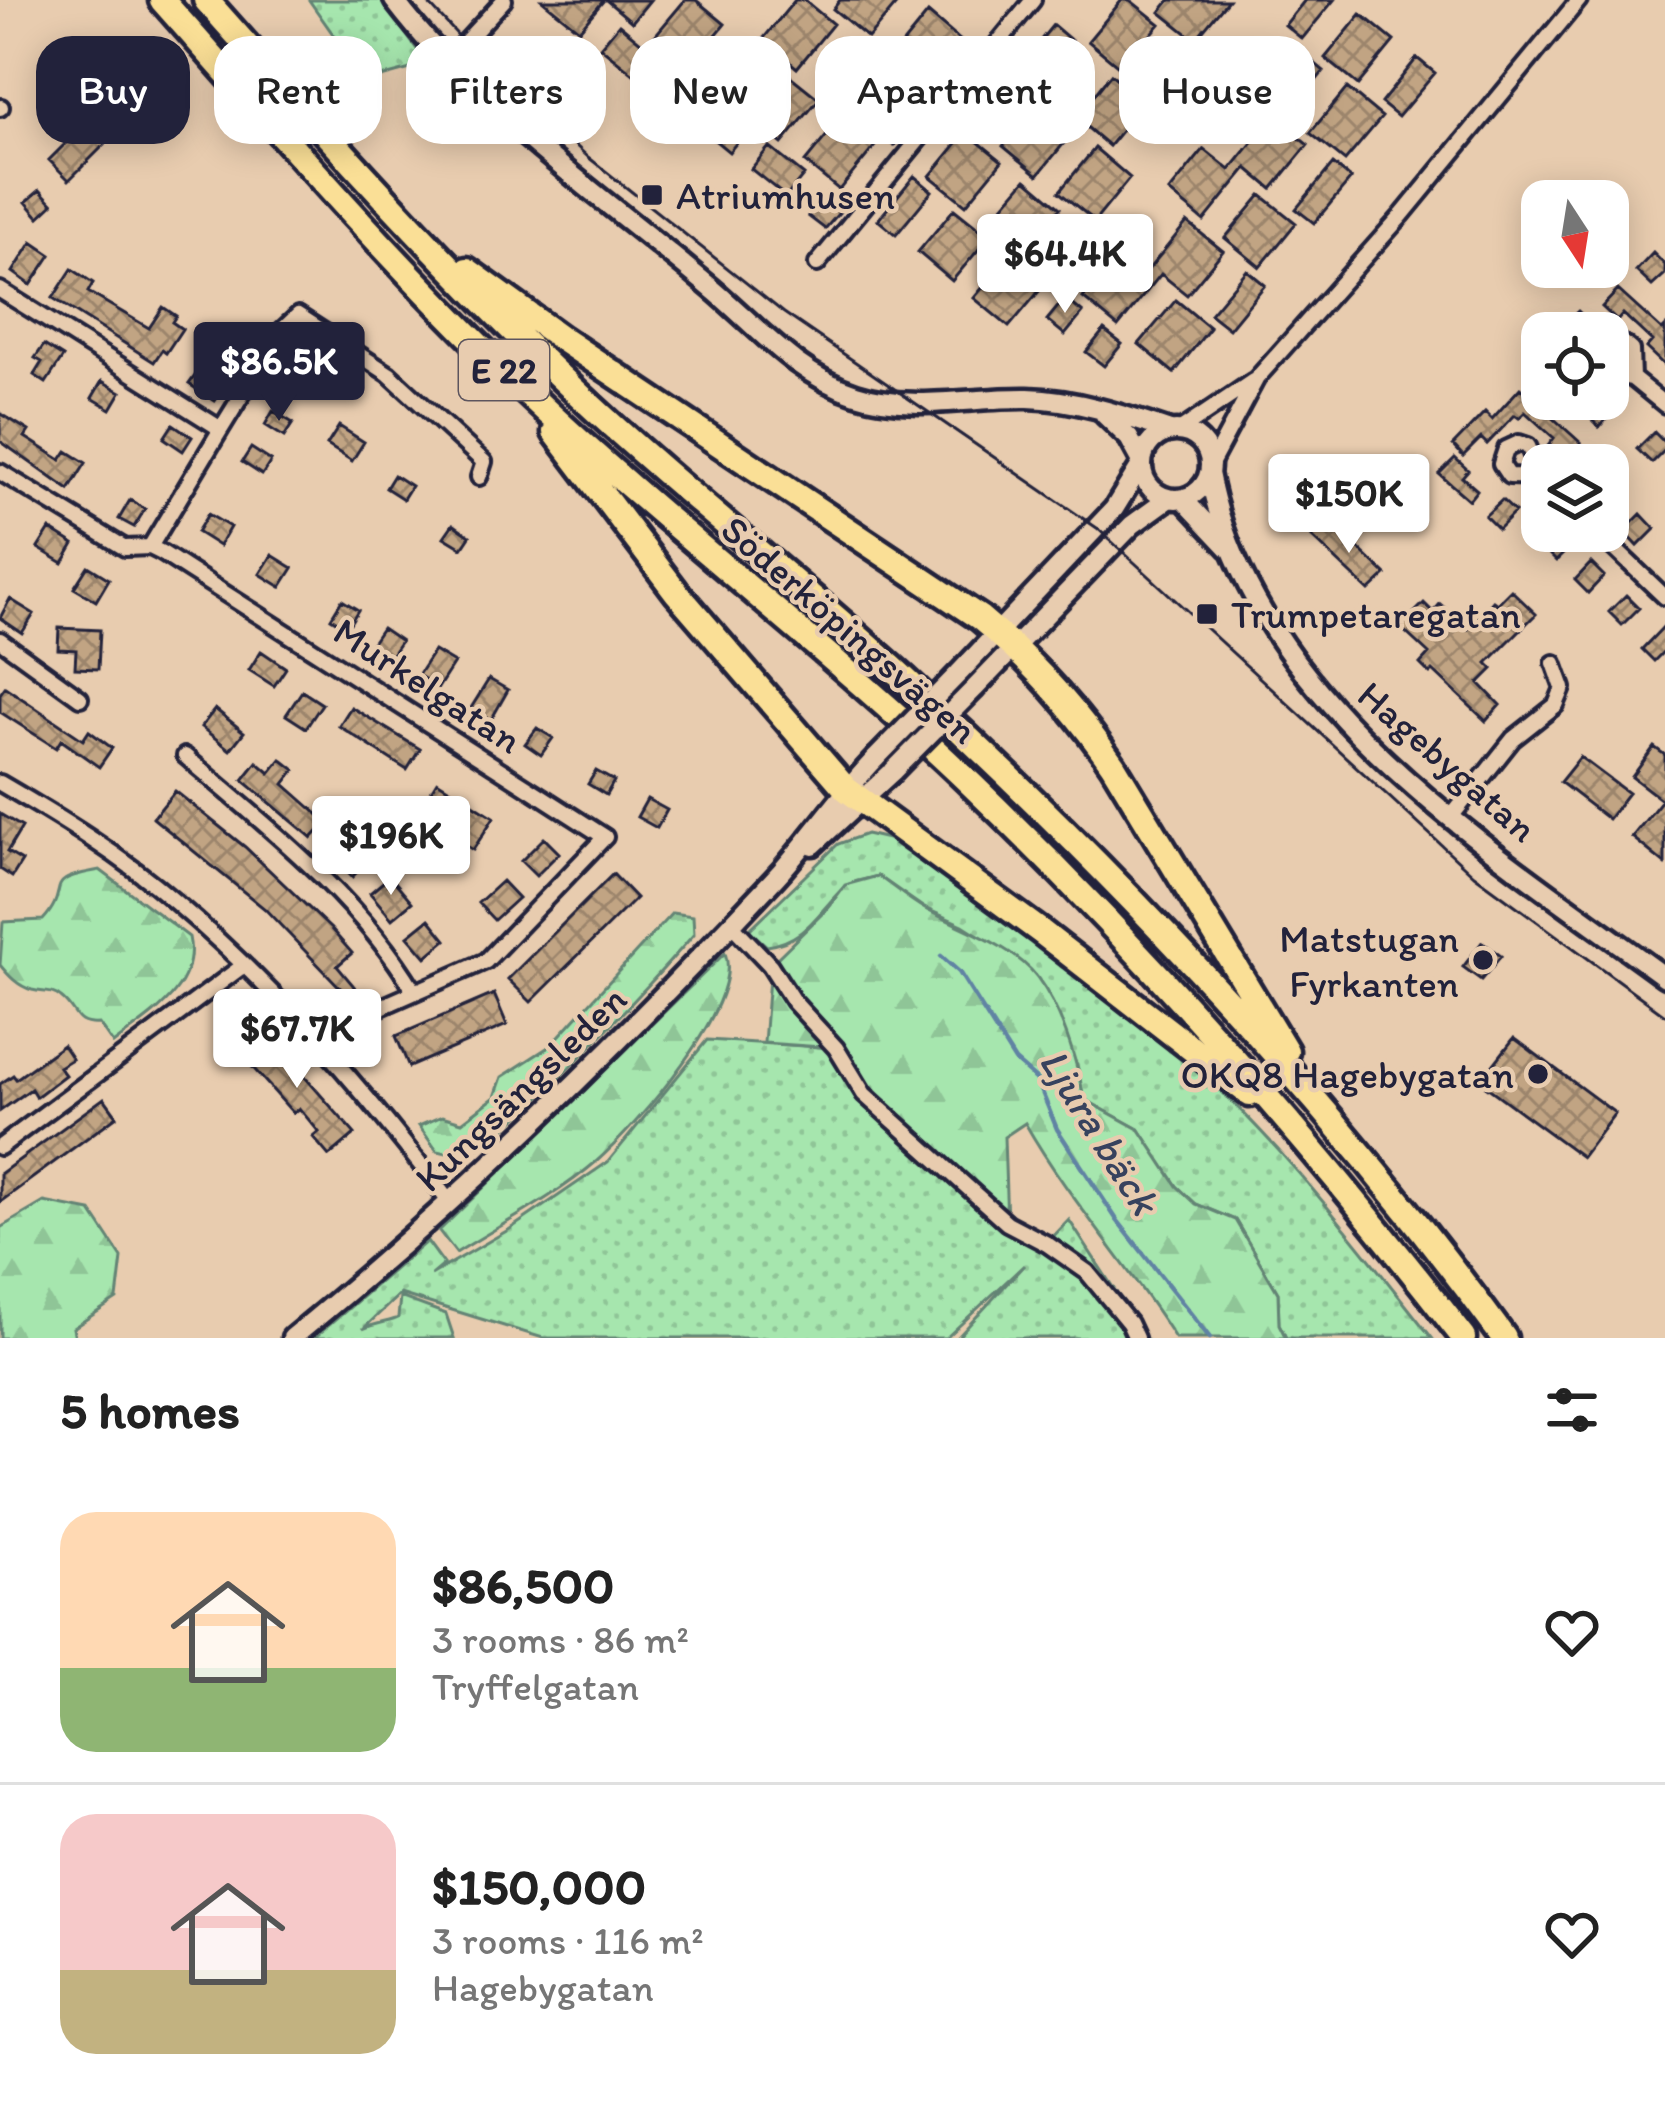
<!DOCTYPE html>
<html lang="en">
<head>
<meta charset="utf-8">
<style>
	:root { --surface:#fff; --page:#f2f2f2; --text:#222; --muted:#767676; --line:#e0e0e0; --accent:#22223b }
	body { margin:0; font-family:Itim,sans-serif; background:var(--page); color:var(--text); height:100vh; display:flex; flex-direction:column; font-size:45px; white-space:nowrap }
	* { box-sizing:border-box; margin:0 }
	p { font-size:39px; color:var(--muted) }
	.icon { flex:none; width:66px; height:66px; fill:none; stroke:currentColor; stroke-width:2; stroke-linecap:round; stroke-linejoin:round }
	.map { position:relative; height:1338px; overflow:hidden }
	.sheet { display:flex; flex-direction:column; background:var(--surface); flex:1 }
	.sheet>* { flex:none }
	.banner { position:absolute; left:36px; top:36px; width:1593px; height:108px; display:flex; gap:24px }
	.needle { width:78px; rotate:168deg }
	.controls { position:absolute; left:1521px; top:180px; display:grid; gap:24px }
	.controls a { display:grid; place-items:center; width:108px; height:108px; border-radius:24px; background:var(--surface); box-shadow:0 6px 30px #0003; font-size:60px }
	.price { position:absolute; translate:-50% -102px; padding:0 27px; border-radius:12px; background:#fff; color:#222; font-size:39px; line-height:78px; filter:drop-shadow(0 3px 6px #0008) }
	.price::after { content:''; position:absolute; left:50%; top:72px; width:36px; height:27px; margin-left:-18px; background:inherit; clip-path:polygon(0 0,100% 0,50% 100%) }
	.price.current { background:var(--accent); color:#fff }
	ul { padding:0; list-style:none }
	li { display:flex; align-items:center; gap:36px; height:300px; padding:0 60px }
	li+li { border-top:3px solid var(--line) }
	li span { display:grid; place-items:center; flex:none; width:336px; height:240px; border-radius:36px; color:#555 }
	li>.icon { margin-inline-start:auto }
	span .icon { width:144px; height:144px; fill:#fffc; stroke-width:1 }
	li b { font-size:51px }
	h2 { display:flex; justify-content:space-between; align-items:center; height:144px; padding:0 60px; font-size:51px }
	.pill { padding:0 42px; border-radius:36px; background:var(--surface); box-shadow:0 6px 30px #0003; font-size:42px; line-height:108px }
	.pill.current { background:var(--accent); color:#fff }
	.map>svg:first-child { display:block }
	.grass { fill:url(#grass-dots); stroke:#648474; stroke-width:3 }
	.forest { fill:url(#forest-firs); stroke:#648474; stroke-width:3 }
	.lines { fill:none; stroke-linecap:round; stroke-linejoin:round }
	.stream { stroke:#6083a3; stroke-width:4.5 }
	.building { fill:url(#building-cross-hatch); stroke:#22223b; stroke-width:3 }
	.street-casing { stroke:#22223b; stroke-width:22 }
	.secondary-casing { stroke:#22223b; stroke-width:27 }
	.highway-casing { stroke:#22223b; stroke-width:33 }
	.street { stroke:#e8ccaf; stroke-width:14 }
	.secondary { stroke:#e8ccaf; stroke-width:18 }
	.highway { stroke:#fadf96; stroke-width:24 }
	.tram { stroke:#22223b; stroke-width:3 }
	.secondary-bridge-casing { stroke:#22223b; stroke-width:27; stroke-linecap:butt }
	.secondary-bridge { stroke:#e8ccaf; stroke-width:18 }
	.poi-dot { fill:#22223b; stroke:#e8ccaf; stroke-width:4.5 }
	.labels { text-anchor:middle; stroke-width:9; stroke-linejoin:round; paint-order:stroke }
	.shield { fill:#e8ccaf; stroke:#5d555e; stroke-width:3 }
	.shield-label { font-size:36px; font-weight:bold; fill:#22223b }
	.poi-label { font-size:39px; fill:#22223b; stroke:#e8ccaf; text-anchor:start }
	.street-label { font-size:39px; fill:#22223b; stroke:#e8ccaf }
	.water-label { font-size:42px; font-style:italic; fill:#37425e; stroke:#e8ccaf }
</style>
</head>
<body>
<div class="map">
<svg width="1665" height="1338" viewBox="0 0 1665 1338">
	<defs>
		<pattern id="grass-dots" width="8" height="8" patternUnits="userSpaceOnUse" patternTransform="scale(3)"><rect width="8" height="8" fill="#a6e6ae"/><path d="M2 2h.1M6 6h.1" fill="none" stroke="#8fc597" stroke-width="1.8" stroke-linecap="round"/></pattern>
		<pattern id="forest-firs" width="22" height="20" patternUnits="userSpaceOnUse" patternTransform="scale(3)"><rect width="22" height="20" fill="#a6e6ae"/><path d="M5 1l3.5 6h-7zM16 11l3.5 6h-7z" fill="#8fc597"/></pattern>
		<pattern id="building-cross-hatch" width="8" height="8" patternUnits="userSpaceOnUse" patternTransform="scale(3)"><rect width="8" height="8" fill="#c1a483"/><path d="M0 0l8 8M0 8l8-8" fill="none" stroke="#9c856c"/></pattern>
	</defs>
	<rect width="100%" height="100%" fill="#e8ccaf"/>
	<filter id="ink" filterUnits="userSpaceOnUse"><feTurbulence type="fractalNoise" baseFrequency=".00833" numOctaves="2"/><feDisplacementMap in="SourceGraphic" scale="24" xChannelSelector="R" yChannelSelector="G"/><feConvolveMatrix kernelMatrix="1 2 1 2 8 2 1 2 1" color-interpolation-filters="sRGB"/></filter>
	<g filter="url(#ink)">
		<path class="grass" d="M309,0H381L422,56L418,67L366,81Z
			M866,834L888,839C986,908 1093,979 1184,1057C1279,1139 1354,1240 1432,1338H1286L1279,1324L1278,1293L1235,1220L1196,1204L1177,1186L1140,1130L1084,1099L1077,1064L996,946L963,925L924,908L878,876C867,879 850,881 842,889C817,914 805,941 767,946L749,930L838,844Z
			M707,1040L836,1048L1007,1223L1047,1243L1069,1220L1146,1338H957L1024,1265L946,1338H543L400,1294L363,1329C372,1324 394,1321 398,1318L400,1297L446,1314L454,1338H314L427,1241L444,1264L431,1275L510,1229L608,1162Z"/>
		<path class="forest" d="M100,870L189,937C200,988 149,1016 113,1044L99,1024C73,1026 78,1011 61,998C52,990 44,993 32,990C18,986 9,976 0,965L3,922L43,920C74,886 37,881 100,870Z
			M878,876C894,887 909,900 925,909C958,927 1013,945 1037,977C1062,1011 1076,1058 1084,1099L1140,1130L1177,1186L1196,1204L1235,1220L1278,1293L1279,1324L1286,1338H1175C1128,1264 1069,1200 1025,1123L1004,1137L1007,1223L864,1094L836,1048L764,1043L770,965L827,909L845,885Z
			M672,913L693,916L694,934C660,974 506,1142 465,1154C457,1156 445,1152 437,1151L419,1126L442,1116L462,1122L495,1097L502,1077L550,1046Z
			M725,953C745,1003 635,1128 597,1161C555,1197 502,1224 456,1253L439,1231Z
			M44,1202L91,1211L122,1258L117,1299L73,1328L75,1338H0V1228Z"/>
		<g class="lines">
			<path class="stream" d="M941,956L959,972L1015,1061L1037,1080L1057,1129L1117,1220L1210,1338"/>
		</g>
		<path class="building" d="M542,0H604L579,30Z
			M606,0H650L632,22Z
			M685,0H696L725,24L689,68L653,38Z
			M795,0H804L833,24L797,68L763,39Z
			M840,0H900L868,38L833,9Z
			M1122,0H1130L1160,24L1122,69L1088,41Z
			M1170,0H1228L1195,40L1160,12Z
			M1305,0H1334L1302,39L1285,25Z
			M928,13L962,42L927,85L892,57Z
			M1361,14L1394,41L1358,85L1325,58Z
			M619,24L654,53L636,76L600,47Z
			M1053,25L1087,54L1051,98L1016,70Z
			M744,39L762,54L726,98L708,83Z
			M855,42L890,70L854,113L820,85Z
			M1180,43L1215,72L1179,116L1144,87Z
			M1290,43L1324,71L1288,115L1253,87Z
			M1417,58L1435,73L1398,117L1381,103Z
			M676,70L694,85L675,108L657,93Z
			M784,71L819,99L782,144L748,116Z
			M1111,74L1145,102L1109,146L1076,118Z
			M912,87L930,102L894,146L875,131Z
			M1347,88L1382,117L1345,161L1310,133Z
			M713,101L748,129L729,152L695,124Z
			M107,102L124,119L102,141L105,144L69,180L49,160Z
			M1039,102L1074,131L1038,175L1003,146Z
			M1273,117L1308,145L1272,189L1247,168L1204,221L1169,192L1204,149L1230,170Z
			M841,118L875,146L839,190L805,162Z
			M966,132L1002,161L966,205L930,176Z
			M769,147L804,175L786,197L751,169Z
			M1095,148L1130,178L1095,221L1059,192Z
			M1333,164L1351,179L1314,223L1296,209Z
			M914,176L932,191L896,235L878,220Z
			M1026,179L1060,208L1023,251L989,222Z
			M40,190L53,204L39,217L26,202Z
			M827,193L844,207L825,229L808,216Z
			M1261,195L1296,223L1260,267L1225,238Z
			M954,209L989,237L952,281L918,252Z
			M1187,222L1223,251L1187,295L1161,274L1118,327L1083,298L1118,254L1144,275Z
			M32,242L51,255L31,285L13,272Z
			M1653,253L1665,265V274L1652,286L1636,271Z
			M1010,254L1046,283L1009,327L974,298Z
			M72,269L93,283L88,292L149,328L163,307L176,316L172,322L182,329L166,353L162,350L154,362L53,298Z
			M1247,270L1265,285L1229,329L1210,314Z
			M1618,290L1662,330L1665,327V366L1646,348L1652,341L1623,314L1617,321L1602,307Z
			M1065,298L1083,313L1065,335L1047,320Z
			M1176,300L1210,328L1174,373L1139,344Z
			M1578,311L1600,333H1555Z
			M1104,330L1122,344L1104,366L1086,352Z
			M44,345L63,357L46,383L34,375L42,362L35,358Z
			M307,358L332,374L321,392L296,376Z
			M197,373L223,389L215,401L189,384Z
			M102,381L121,392L111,409L92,398Z
			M1520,388L1581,443L1564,461L1548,446L1554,438L1525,412L1519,418L1515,415L1487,444L1481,438L1463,456L1453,445L1485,412L1492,419Z
			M1598,399H1604L1615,410L1599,427L1585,413Z
			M273,411L293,423L284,437L265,425Z
			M0,413L29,431L25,437L61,460L67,451L86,463L69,490L0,441Z
			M173,424L192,437L183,451L164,438Z
			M339,426L364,442L352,461L327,445Z
			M1654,432L1665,443V450L1652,463L1637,449Z
			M251,448L271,461L262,475L242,462Z
			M1455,458L1468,470L1462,477L1477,490L1469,500L1439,474Z
			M394,475L411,486L403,499L386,488Z
			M130,500L145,509L134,527L119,519Z
			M1502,500L1515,512L1498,529L1485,516Z
			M208,514L230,527L219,546L197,532Z
			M1641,514L1655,529L1638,546L1624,531Z
			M1329,520L1386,575L1369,591L1312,537Z
			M453,524L470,536L462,548L444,537Z
			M50,529L74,544L63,563L38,548Z
			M1559,532L1572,545L1556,561L1543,548Z
			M272,555L293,568L281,587L260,574Z
			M1591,563L1604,576L1588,593L1575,580Z
			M88,566L109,579L96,601L74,588Z
			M1511,590L1536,614L1487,663L1493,669L1479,683L1500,705L1486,721L1433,671L1430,674L1420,664L1429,654L1400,627L1424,603L1433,612L1440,604L1468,629L1493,601L1497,604Z
			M1626,595L1639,608L1622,625L1609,612Z
			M10,599L34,614L22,633L0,618Z
			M342,600L358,610L347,628L331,618Z
			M1665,625V650L1654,661L1642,649Z
			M59,628L100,630L98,669L75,668L76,650L58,649Z
			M382,628L401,641L390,657L371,644Z
			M261,651L286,668L274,686L249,670Z
			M434,651L454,663L438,688L418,675Z
			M489,679L508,690L491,720L471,708Z
			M5,687L83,740L89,731L112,748L99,767L61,740L56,748L0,712V694Z
			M302,691L322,704L306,728L286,715Z
			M351,707L420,749L407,770L339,726Z
			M215,709L244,732L230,750L201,727Z
			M537,728L553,738L541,755L525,744Z
			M1654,747L1665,755V864L1632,837L1662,800L1632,777Z
			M1580,757L1628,793L1608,819L1560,782Z
			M281,759L295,770L284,784L327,822L312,838L243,780L257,762L270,773Z
			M596,771L614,781L606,795L588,784Z
			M437,781L494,817L473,850L417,814Z
			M175,791L245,847L331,929L352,953L337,966L358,991L350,998L265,909L153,818Z
			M647,799L667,810L657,828L637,817Z
			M0,814L22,827L7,852L22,861L12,877L0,869Z
			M544,838L559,853L536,876L521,861Z
			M347,841L367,862L352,877L332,856Z
			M613,874L636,898L531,1002L508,979Z
			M390,876L412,902L392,919L370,893Z
			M502,881L518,898L494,920L478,903Z
			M429,919L446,940L426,957L408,936Z
			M1482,942L1501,956L1481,980L1463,967Z
			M494,994L507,1025L409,1067L396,1036Z
			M261,1027L355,1134L329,1156L313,1137L319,1132L299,1108L293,1113L248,1062L254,1056L243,1043Z
			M1514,1038L1615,1113L1582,1157L1480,1082Z
			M63,1045L72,1059L59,1067L65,1075L36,1097L31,1089L0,1111V1084L13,1075L16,1079Z
			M104,1098L117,1116L0,1202V1174Z"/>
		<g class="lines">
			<defs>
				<path id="street" d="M446,63L504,0
					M0,108L1,107
					M817,264L1033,0
					M0,290L221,429L281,331L298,315L389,374L484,462L479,477
					M1608,344H1624L1631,350L1632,378
					M1608,374L1632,378L1665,405
					M1179,431L1253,381
					M1210,466L1257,378L1402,215L1579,0
					M0,472L125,548L150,547L162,553L605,837L486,961L313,1037
					M1541,477L1509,476L1501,464L1506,449L1519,443L1528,446L1542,479
					M1596,531L1665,597
					M150,547L221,429
					M0,640L80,698
					M185,756C268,827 359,898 415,992
					M0,783C60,818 121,855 174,901C278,989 368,1094 450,1203
					M1451,817L1513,739L1556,705L1563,688L1554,663
					M731,924L770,965L793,1001L836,1048L864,1094L1007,1223L1047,1244L1087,1272L1129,1323L1136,1338
					M0,1147L244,965"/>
				<path id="secondary" d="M394,0C484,118 606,198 717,293C761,331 799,376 856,394C912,412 971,397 1028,398C1075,399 1126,416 1170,431
					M1105,415L1129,438L1141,460
					M1142 465a34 34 0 1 1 68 0a34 34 0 1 1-68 0Z
					M1209,473C1253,703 1491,849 1665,977
					M1183,499L1229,548
					M959,673L1114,509L1141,465
					M975,688L1132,525L1168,499
					M813,845L893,771
					M292,1338C465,1197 624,1040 776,877C811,839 840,795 876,758"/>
				<path id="highway" d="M162,0C278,131 393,264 520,386C665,525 826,645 971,784C1150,956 1312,1142 1464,1338
					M206,0C325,134 443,266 573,389C679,490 797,580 905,679C1124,880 1329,1098 1504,1338
					M467,270L562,339L980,618C1031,660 1076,711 1113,765L1286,1051
					M555,432L677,593L846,789L1040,931L1250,1094"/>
			</defs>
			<use href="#street" class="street-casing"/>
			<use href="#secondary" class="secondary-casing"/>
			<use href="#highway" class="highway-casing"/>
			<use href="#street" class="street"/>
			<use href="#secondary" class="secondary"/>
			<use href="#highway" class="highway"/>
			<path class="tram" d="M425,0L466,44L588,157L784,313L1097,528L1474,875L1665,1015"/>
			<defs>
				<path id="secondary-bridge" d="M876,758L959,673
					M893,771L975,688"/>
			</defs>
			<use href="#secondary-bridge" class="secondary-bridge-casing"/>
			<use href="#secondary-bridge" class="secondary-bridge"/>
		</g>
	</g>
	<g class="poi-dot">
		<rect x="640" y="183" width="24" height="24" rx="6"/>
		<rect x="1195" y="602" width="24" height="24" rx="6"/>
		<circle cx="1483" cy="960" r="12"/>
		<circle cx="1538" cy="1074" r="12"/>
	</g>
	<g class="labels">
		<rect class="shield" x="459" y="340" width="90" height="60" rx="9"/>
		<g class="shield-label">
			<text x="504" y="383">E 22</text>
		</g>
		<g class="poi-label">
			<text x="676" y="209">Atriumhusen</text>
			<text x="1231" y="628">Trumpetaregatan</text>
			<text x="1459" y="952" text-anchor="end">Matstugan<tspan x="1459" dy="45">Fyrkanten</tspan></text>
			<text x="1514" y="1088" text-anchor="end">OKQ8 Hagebygatan</text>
		</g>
		<g class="street-label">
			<text transform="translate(850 629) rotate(41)" y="14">Söderköpingsvägen</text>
			<text transform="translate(428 685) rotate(33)" y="14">Murkelgatan</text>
			<text transform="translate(1448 761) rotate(41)" y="14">Hagebygatan</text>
			<text transform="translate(520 1088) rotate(-44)" y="14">Kungsängsleden</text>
		</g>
		<g class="water-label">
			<text transform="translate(1100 1131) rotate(58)" y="15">Ljura bäck</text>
		</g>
	</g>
</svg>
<div class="controls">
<a><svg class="needle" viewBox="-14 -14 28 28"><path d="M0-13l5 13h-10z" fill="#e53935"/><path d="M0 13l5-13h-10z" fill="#767676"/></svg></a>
<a><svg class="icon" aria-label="locate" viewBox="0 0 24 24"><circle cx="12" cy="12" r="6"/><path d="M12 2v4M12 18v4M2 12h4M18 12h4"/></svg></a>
<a><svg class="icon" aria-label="layers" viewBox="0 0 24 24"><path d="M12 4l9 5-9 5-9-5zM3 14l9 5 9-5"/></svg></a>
</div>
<b class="price" style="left:1065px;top:316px">$64.4K</b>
<b class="price current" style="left:279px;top:424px">$86.5K</b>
<b class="price" style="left:1349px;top:556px">$150K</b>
<b class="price" style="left:391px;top:898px">$196K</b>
<b class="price" style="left:297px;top:1091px">$67.7K</b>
<div class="banner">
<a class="pill current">Buy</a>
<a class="pill">Rent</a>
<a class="pill">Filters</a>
<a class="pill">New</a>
<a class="pill">Apartment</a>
<a class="pill">House</a>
</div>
</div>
<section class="sheet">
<h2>5 homes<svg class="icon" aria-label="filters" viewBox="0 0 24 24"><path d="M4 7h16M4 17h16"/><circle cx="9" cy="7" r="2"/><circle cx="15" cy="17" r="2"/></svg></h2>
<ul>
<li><span style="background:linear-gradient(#ffd9b3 65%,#8fb573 0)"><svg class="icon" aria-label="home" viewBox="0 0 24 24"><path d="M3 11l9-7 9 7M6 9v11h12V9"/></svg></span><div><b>$86,500</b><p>3 rooms · 86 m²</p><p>Tryffelgatan</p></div><svg class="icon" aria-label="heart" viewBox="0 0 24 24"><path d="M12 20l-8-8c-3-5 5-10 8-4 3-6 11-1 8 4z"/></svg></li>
<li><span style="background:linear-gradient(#f6c9c9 65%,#c2b280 0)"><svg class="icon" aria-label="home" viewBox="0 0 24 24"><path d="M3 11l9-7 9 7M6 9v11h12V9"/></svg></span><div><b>$150,000</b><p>3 rooms · 116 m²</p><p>Hagebygatan</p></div><svg class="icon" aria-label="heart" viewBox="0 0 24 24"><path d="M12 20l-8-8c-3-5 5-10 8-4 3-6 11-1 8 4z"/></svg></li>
</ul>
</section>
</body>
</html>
